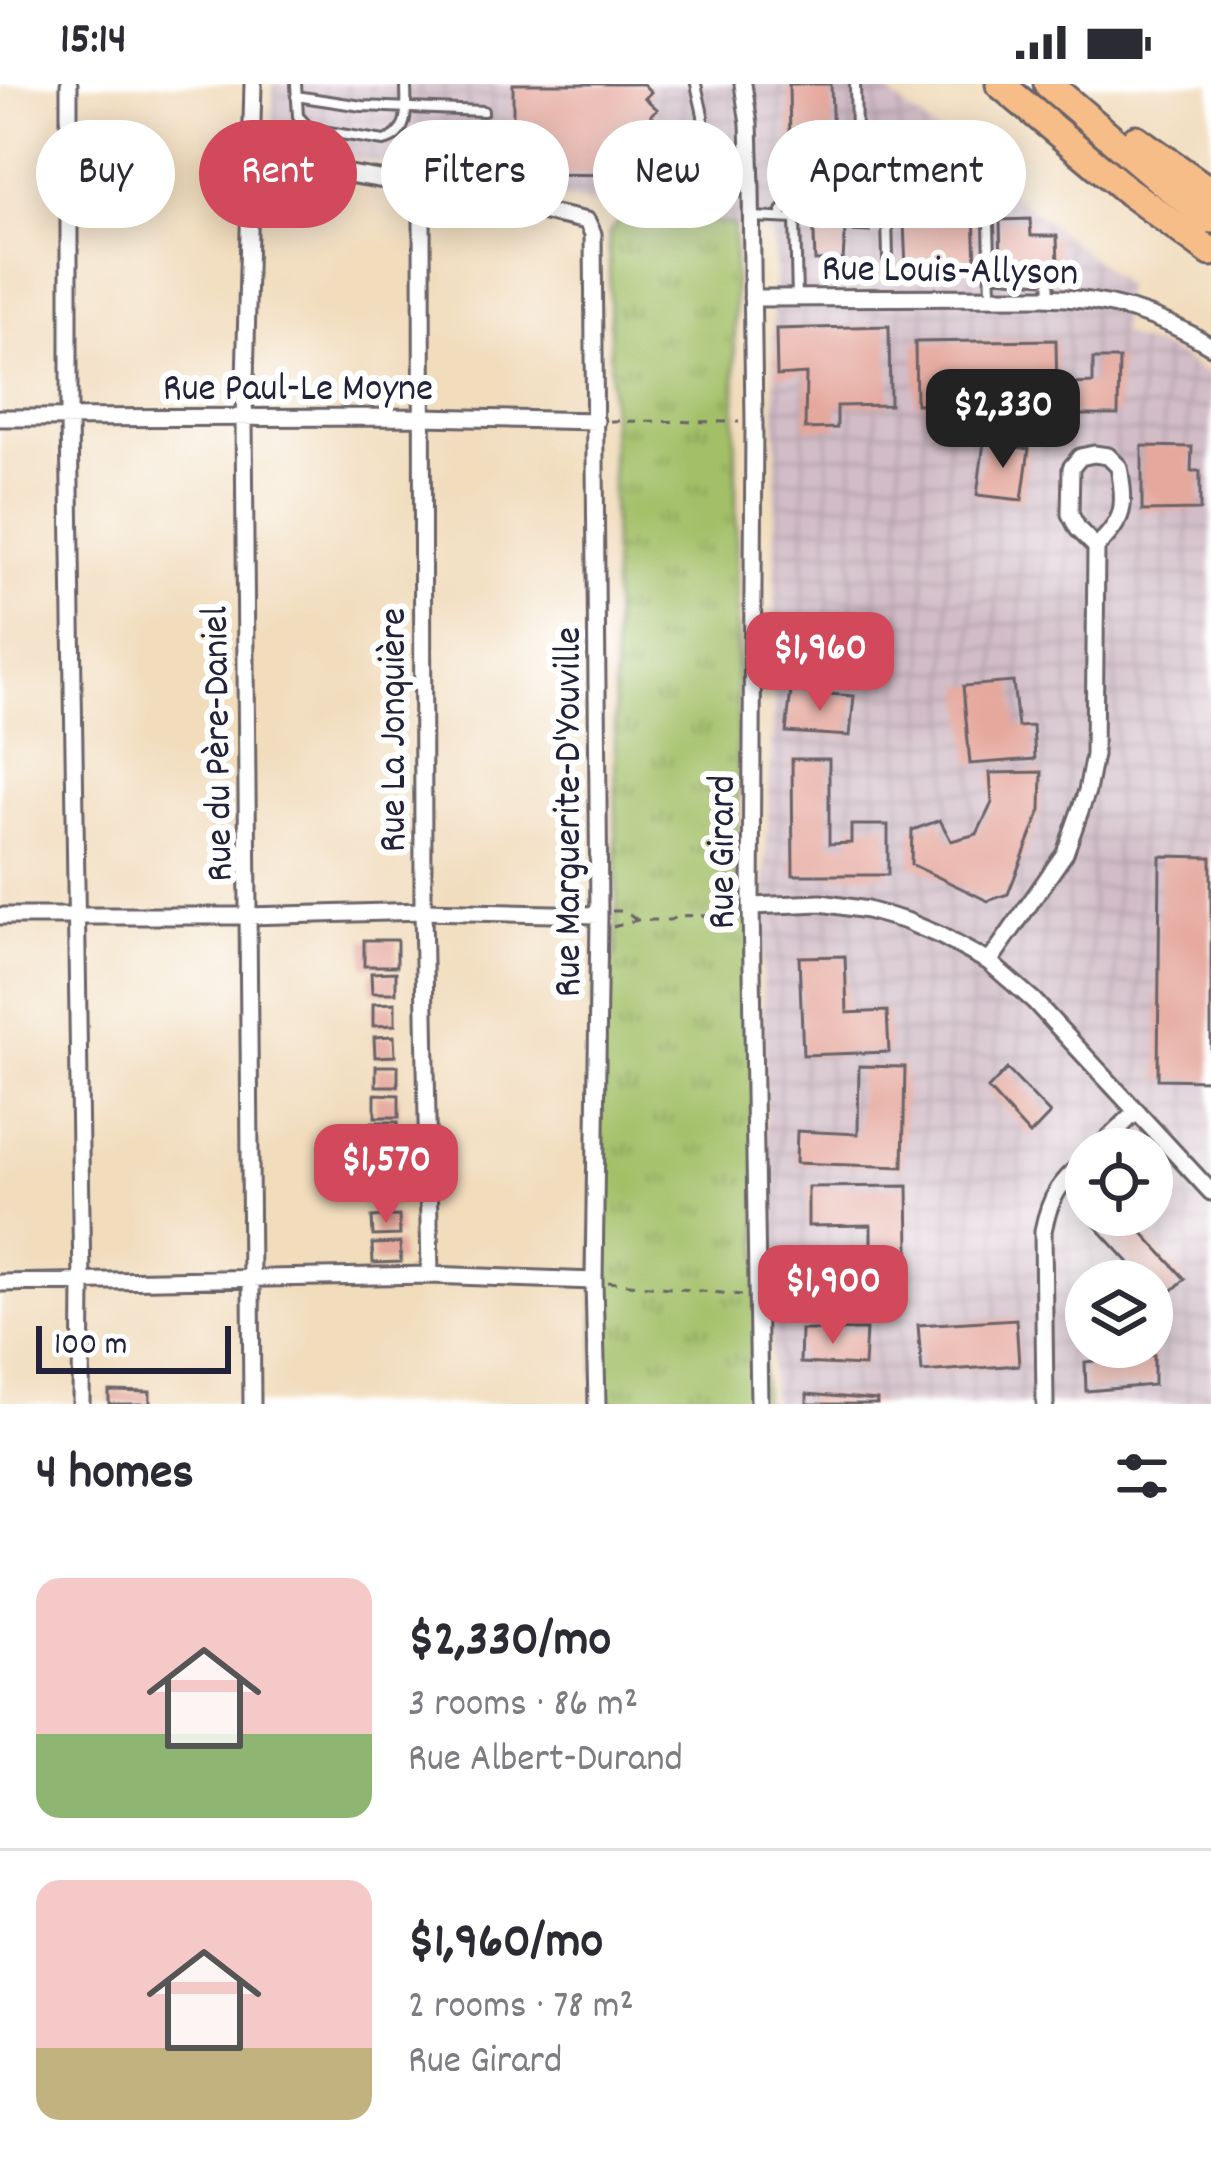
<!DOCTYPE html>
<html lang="en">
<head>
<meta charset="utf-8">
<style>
	:root { --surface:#fff; --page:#f2f2f3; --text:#2b2b33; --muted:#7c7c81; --line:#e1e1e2; --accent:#d1495b }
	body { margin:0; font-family:Dekko,sans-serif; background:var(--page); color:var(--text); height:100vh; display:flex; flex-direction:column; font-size:45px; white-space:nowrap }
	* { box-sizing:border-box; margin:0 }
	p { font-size:39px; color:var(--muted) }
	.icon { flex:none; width:66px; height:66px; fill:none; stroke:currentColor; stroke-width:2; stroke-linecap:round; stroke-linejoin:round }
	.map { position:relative; height:1320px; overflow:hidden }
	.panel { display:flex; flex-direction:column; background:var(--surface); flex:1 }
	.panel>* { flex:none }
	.guide { position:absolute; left:36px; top:36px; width:1140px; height:108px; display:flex; gap:24px }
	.controls { position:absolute; left:1065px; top:1044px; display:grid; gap:24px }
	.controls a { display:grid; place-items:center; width:108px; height:108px; border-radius:50%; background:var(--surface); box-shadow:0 6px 30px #0003; font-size:60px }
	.scale { position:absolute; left:36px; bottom:30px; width:195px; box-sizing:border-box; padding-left:12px; border:6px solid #22223b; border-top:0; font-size:33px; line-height:42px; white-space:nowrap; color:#22223b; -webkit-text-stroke:9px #fff; paint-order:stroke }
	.price { position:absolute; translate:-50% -102px; padding:0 27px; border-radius:24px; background:var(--accent); color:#fff; font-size:39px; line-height:78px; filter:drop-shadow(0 3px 6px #0008) }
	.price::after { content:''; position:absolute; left:50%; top:72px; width:36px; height:27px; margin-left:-18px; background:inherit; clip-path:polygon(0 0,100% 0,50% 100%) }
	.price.on { background:#222; color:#fff }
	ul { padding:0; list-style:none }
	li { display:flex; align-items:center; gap:36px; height:300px; padding:0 36px }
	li+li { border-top:3px solid var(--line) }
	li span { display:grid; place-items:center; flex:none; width:336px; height:240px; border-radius:24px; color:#555 }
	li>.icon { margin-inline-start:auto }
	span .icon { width:144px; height:144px; fill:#fffc; stroke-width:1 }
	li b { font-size:51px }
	h2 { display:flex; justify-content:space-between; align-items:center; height:144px; padding:0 36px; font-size:51px }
	.pill { padding:0 42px; border-radius:54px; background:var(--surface); box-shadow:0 6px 30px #0003; font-size:42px; line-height:108px }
	.pill.on { background:var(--accent); color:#fff }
	.status { display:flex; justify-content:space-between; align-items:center; height:84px; padding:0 60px; background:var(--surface); direction:ltr }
	.status svg { height:33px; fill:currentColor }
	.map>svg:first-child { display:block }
	.industrial { fill:url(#industrial-grid); fill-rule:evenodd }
	.park { fill:url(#park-tufts); stroke:#627151; stroke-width:3 }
	.building { fill:#e5a89d }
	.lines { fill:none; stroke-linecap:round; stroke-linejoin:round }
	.lane-casing { stroke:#6a6368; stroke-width:14 }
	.street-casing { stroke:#6a6368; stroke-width:21 }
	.highway-casing { stroke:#6a6368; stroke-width:33 }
	.path { stroke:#6a6368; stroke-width:3; stroke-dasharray:9 9; stroke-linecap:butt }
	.lane { stroke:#fff; stroke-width:8 }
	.street { stroke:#fff; stroke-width:15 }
	.highway { stroke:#f7bd88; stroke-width:27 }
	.labels { text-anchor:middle; stroke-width:12; stroke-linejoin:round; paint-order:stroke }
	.street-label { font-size:39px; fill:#22223b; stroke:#fff }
</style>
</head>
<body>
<div class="status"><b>15:14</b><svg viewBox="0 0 49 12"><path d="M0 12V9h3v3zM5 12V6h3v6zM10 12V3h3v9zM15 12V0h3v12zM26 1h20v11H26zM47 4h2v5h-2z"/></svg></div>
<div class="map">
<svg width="1211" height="1320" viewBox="0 0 1211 1320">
	<defs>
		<pattern id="industrial-grid" width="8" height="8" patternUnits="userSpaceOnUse" patternTransform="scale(3)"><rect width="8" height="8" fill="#d2bdc7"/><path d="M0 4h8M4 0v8" fill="none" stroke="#b4a2ac"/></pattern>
		<pattern id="park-tufts" width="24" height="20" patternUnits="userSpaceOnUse" patternTransform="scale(3)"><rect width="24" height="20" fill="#a3c067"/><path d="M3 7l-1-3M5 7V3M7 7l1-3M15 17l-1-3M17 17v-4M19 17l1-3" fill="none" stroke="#849c56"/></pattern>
	</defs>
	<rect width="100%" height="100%" fill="#fff"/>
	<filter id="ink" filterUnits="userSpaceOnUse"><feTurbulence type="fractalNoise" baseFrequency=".00833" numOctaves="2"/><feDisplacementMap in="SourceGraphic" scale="24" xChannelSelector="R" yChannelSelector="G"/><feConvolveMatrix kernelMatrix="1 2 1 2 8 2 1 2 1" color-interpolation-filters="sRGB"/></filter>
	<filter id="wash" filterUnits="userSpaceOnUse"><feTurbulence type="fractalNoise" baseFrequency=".004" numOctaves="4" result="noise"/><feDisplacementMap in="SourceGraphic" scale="48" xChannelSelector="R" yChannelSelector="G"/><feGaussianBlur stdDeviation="2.7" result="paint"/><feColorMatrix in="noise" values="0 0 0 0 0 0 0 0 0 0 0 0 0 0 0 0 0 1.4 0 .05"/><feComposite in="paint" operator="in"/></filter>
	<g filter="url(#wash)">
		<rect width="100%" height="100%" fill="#f1dcbc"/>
		<path class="industrial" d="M273,0H877L1124,200L1121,251L1171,268L1211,292V1320H772L762,876L774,599L776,361L772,239L775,193L772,148L594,120L437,88L272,60ZM1086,1065H1152V1131H1086ZM1086,1197H1152V1263H1086Z"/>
		<path class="park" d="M629,125L734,141L739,810L751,822L763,1320H596L593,908L616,870L617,818L609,149Z"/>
		<g id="blocks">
			<path class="building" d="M513,0H643L651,8L645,14L657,25L651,31L658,38L652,44L658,49L652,55L653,62L664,73L647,91L513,90Z
				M789,0H831L833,58L790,59Z
				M929,92L931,131L974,129L976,181L906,184L902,93Z
				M868,124L869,148L845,147L843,176L815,177L813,126Z
				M1030,135L1031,152H1057L1058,181L1001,183L1000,136Z
				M889,242L890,321L837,322V344L805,345L806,290L777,292L776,245Z
				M1056,256L1057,318L916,320L915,258Z
				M1093,275H1119L1118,331H1072L1074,300L1093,299Z
				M984,358L1029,365L1022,416L977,411Z
				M1142,362L1192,363L1191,387H1200V426L1142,427Z
				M1013,598L1018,643L1033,642L1035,675L970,680L963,602Z
				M791,607L854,612L850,652L786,648Z
				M792,675H829V760L851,759V741H888V791H793Z
				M1042,688L1041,726L1008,810L988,817L911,780L912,746L940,736L951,757L977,750L992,719L990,689Z
				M1160,772L1211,773V996L1158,995Z
				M364,856H397V882H364Z
				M845,872L847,929L887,927L889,968L803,971L799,873Z
				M396,888V909H372L371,889Z
				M395,919V941L373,942V920Z
				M394,952L395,972L375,973L374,953Z
				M376,982H398V1002H376Z
				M859,982L905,983L903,1083L796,1079L797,1047L858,1050Z
				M1007,985L1050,1030L1030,1051L988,1005Z
				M375,1010L399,1011V1033H375Z
				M372,1038H398L399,1059H372Z
				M374,1069H399L400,1090L375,1091Z
				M374,1100H400L399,1119L374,1118Z
				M908,1102L909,1167L871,1168V1141L808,1142V1103Z
				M1085,1131H1137L1131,1136L1185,1195L1163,1215L1152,1203V1197H1146Z
				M399,1132L400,1151L373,1152L372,1133Z
				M400,1159L401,1178L373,1179L372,1160Z
				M1016,1235L1019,1281L922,1288L918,1241Z
				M801,1246H866L864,1282L800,1279Z
				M1154,1271V1301L1086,1307L1085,1278Z
				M109,1307L150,1308V1320H109Z
				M807,1310L877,1316V1320H807Z"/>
		</g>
	</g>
	<g filter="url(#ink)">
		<use href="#blocks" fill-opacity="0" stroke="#6a6368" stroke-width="3"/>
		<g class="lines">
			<defs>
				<path id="lane" d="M296,0L298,32L310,45L384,57C411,50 406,23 406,0
					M696,0L703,31L704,81L751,83
					M855,0L856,51
					M296,12L362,22L483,27
					M856,90L886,91L888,175
					M934,111L961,117L989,140L991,211
					M753,133L795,135L797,214
					M782,134V127L814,91L856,90V102
					M990,189L1049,194L1050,211"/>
				<path id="street" d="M69,0V336L82,1199L81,1320
					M743,0L749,40L751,103L754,338L751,822L759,1320
					M252,77C365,89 476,113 587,137L593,150L599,831L594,1197L597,1320
					M422,102L423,827L430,1191
					M752,214L1043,213C1104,214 1160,230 1211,262
					M0,334L423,333L596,337
					M1094,370L1108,372L1119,383C1126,422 1125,436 1096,463L1078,445L1070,430L1071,384L1080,373Z
					M751,822L821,819L867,826L906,837L941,852L989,878L1034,917L1211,1108
					M0,832H248L423,827L599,831
					M989,878L1065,769L1087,707L1094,671L1096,463
					M1097,1065L1137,1027
					M0,1199L430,1191L594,1197
					M252,1320L244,334L253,0
					M1045,1320L1043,1147C1050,1111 1060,1100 1086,1075"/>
				<path id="highway" d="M1000,0L1129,108L1211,168
					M1048,0L1165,100L1211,135
					M1136,55L1211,108"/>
			</defs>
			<use href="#lane" class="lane-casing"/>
			<use href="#street" class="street-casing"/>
			<use href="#highway" class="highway-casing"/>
			<path class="path" d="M610,337L739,338
				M612,827H625L636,835
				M715,831L722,820L738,815
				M613,843L637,836H670L678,832L715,831L726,840L736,841
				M608,1198L742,1211"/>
			<use href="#lane" class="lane"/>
			<use href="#street" class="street"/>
			<use href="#highway" class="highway"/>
		</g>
	</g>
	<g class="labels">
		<g class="street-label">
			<text transform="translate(950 183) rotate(1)" y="14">Rue Louis-Allyson</text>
			<text x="298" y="315">Rue Paul-Le Moyne</text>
			<text transform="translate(390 646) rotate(-90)" y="14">Rue La Jonquière</text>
			<text transform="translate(214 660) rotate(-91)" y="14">Rue du Père-Daniel</text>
			<text transform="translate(565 728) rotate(-90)" y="14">Rue Marguerite-D'Youville</text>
			<text transform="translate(719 768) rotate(-90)" y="14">Rue Girard</text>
		</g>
	</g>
</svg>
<div class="controls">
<a><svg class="icon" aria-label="locate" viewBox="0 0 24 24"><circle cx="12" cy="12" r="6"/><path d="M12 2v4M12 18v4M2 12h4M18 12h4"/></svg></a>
<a><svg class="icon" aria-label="layers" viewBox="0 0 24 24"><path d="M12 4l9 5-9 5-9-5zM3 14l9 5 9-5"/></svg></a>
</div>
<div class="scale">100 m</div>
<b class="price on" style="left:1003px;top:387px">$2,330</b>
<b class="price" style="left:820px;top:630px">$1,960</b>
<b class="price" style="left:386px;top:1142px">$1,570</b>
<b class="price" style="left:833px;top:1263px">$1,900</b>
<div class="guide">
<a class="pill">Buy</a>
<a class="pill on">Rent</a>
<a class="pill">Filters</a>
<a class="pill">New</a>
<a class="pill">Apartment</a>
</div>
</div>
<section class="panel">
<h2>4 homes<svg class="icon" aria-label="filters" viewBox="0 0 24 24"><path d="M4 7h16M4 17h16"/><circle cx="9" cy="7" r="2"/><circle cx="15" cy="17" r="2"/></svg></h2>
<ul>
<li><span style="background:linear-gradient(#f6c9c9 65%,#8fb573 0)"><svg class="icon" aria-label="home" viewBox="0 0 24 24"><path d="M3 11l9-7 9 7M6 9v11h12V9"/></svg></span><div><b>$2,330/mo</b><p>3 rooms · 86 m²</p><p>Rue Albert-Durand</p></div></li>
<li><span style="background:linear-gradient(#f6c9c9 70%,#c2b280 0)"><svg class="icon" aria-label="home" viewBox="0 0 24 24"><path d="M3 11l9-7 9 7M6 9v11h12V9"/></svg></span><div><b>$1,960/mo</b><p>2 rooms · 78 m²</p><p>Rue Girard</p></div></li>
</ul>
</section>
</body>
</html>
